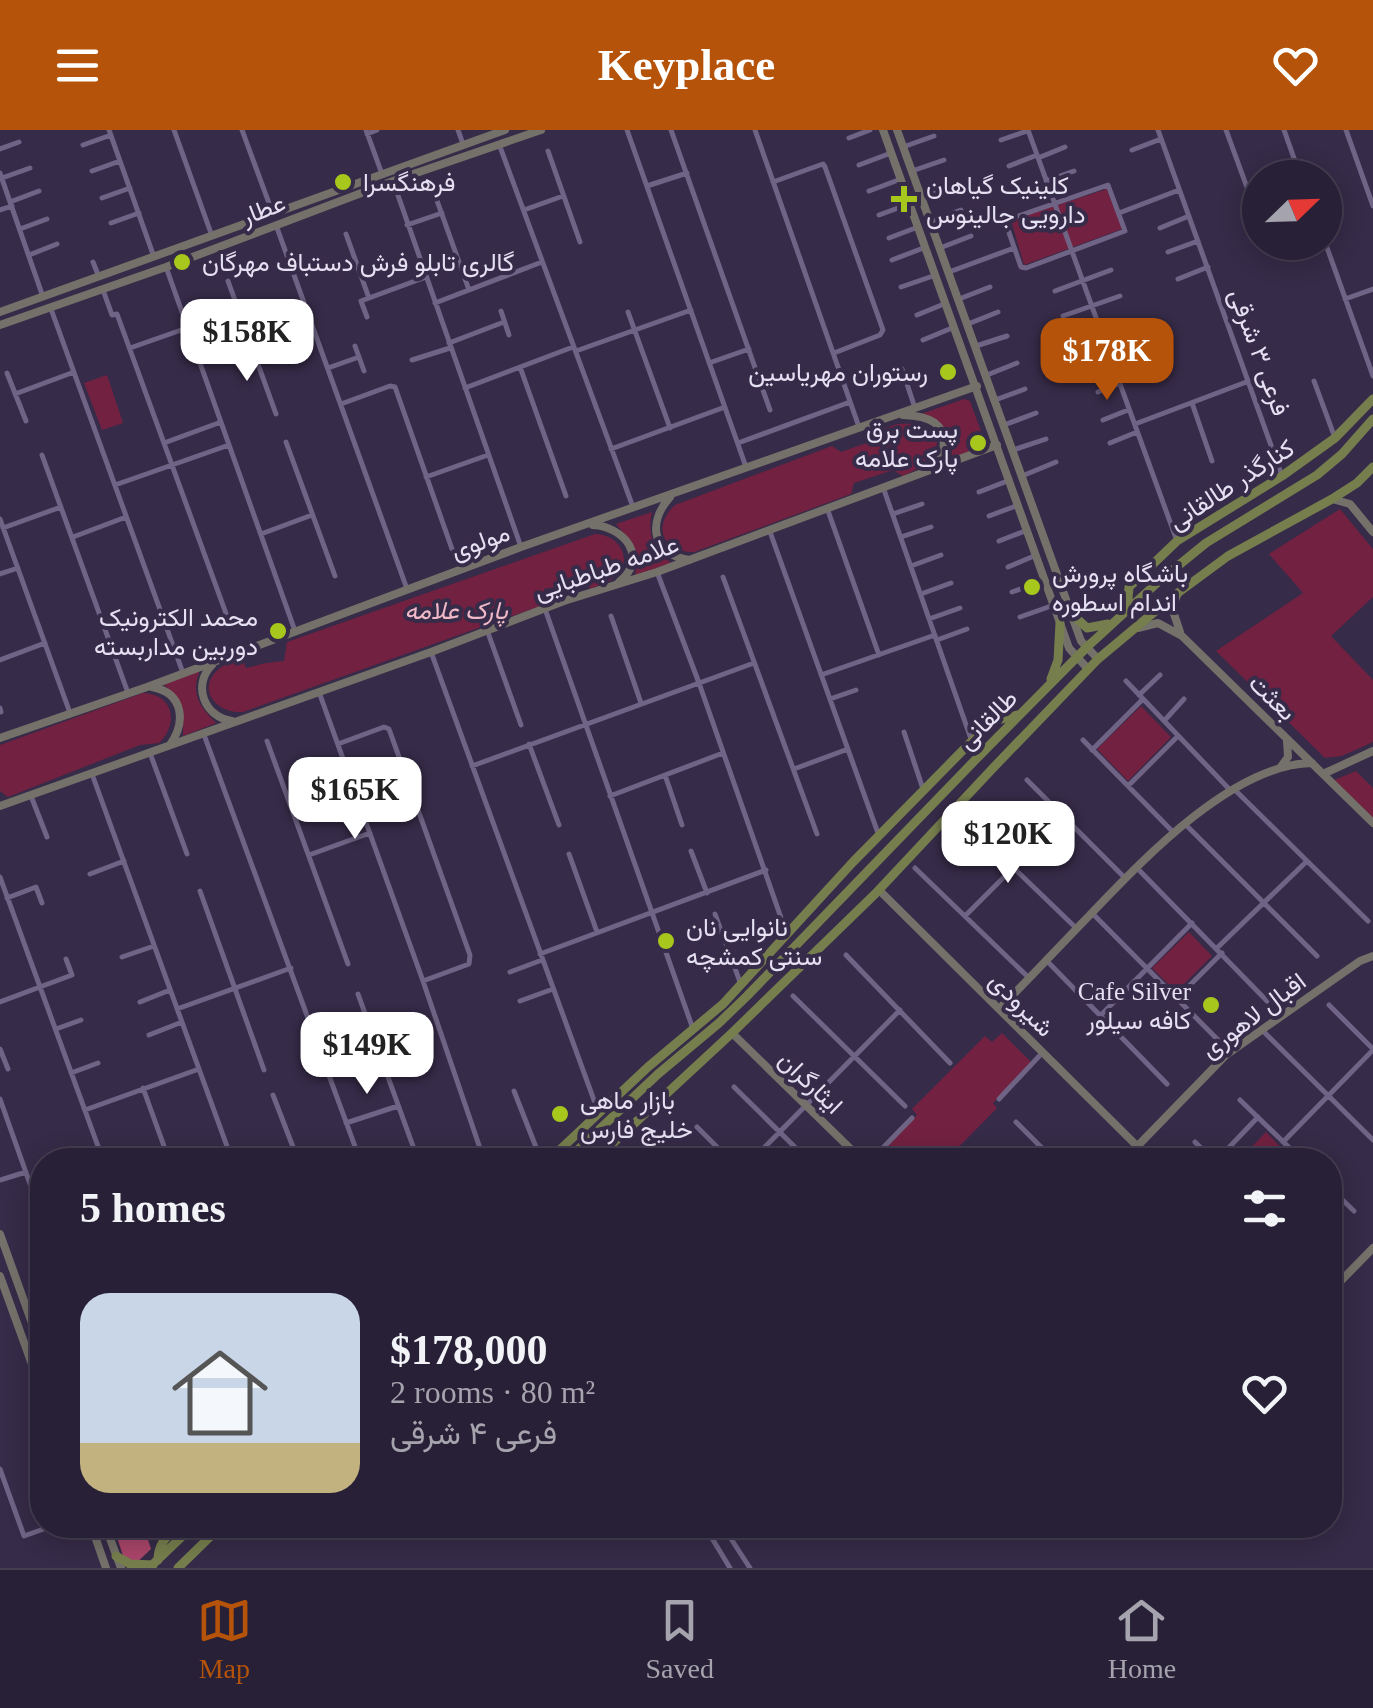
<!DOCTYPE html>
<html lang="en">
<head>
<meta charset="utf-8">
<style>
	:root { --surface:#282036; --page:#342d42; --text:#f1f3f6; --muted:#a5a3ad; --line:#443e51; --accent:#b45309 }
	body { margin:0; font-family:"Times New Roman",Vazirmatn,serif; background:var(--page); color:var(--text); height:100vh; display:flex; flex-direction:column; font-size:38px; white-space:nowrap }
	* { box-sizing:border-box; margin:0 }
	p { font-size:32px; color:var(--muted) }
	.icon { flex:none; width:55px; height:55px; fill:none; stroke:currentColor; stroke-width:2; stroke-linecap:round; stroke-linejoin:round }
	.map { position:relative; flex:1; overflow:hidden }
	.side { position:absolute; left:30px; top:1018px; width:1312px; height:390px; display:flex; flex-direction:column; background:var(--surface); border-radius:40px; box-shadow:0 5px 25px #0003,0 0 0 2px var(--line) }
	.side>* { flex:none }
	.needle { width:65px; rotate:67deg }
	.fabs { position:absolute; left:1242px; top:30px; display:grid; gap:20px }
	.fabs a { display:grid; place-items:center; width:100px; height:100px; border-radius:50%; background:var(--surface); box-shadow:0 5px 25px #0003,0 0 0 2px var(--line); font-size:50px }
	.price { position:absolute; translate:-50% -85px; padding:0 22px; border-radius:20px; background:#fff; color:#222; font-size:32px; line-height:65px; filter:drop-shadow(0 2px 5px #0008) }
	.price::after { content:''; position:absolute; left:50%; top:60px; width:30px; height:22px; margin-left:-15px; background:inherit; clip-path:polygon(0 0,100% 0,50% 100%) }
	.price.current { background:var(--accent); color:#fff }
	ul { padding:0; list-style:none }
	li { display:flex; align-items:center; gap:30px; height:250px; padding:0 50px }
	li+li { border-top:2px solid var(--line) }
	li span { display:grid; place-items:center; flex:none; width:280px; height:200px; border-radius:30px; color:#555 }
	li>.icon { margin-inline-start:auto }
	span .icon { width:120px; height:120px; fill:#fffc; stroke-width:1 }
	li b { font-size:42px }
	h2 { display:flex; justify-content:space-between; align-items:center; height:120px; padding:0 50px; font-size:42px }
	header { display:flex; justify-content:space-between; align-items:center; height:130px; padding:0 50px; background:var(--accent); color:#fff; font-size:45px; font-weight:700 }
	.menu { display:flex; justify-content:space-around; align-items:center; height:140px; border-top:2px solid var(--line); background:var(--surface); font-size:28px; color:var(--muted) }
	.menu a { display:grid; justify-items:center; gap:5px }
	.menu .current { color:var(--accent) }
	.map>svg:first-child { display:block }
	.green { fill:#722141 }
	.forest { fill:#a94569 }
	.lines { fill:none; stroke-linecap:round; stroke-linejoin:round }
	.street { stroke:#6f6485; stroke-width:5 }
	.secondary { stroke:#737169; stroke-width:8 }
	.primary { stroke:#767e4d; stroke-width:9 }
	.poi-dot { fill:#a8c71c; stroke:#362b48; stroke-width:4 }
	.labels { text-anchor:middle; stroke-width:8; stroke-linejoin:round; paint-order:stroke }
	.poi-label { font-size:25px; fill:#e6e0f3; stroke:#362b48; text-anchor:start }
	.street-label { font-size:25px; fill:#e6e0f3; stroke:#362b48 }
	.park-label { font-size:25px; font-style:italic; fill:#f0b9c8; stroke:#362b48 }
</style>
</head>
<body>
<header><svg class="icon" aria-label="menu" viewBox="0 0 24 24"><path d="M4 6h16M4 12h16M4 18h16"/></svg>Keyplace<svg class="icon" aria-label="heart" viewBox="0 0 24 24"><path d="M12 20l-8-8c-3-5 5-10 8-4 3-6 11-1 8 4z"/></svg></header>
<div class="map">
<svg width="1373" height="1438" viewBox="0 0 1373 1438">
	<rect width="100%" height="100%" fill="#362b48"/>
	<path class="green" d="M1107,59L1122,99L1024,135L1011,90Z
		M107,245L123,293L102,300L84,253Z
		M964,269L970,271L983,307L972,311L975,320L941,332C954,310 945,290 921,284Z
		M897,294C913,293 924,294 937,304C940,326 921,338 903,346L893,340L854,353L851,364L694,422C662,422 652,396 675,375L832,316L841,322L881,308L885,298Z
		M1340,379L1373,419V467L1331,506L1373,550V612L1342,626L1325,628L1216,521L1303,463L1269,424Z
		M652,382C647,406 653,418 671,433L635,446C640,416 633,415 616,394Z
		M595,404C615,404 633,424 619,443C612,452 600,455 590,459L586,449L569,455L544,459L543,475L243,582C217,584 195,559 219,539C225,533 234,531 242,528L246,538L266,533L284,531L287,512Z
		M198,541L199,543C190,565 202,579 216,593L183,606C184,580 183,571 163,554Z
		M143,563C174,564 179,594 159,613L140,615L8,667L0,661V615Z
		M1141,576L1171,607L1128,651L1097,619Z
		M1356,641L1373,658V688L1334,650Z
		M1189,802L1212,826L1176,862L1152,838Z
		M1002,903L1032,933L993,973L997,978L946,1030H879L877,1028L917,985L912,979L985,906L992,912Z
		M1266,1002L1293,1030H1239Z"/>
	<path class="forest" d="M113,1395H143L151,1419L131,1438H127Z"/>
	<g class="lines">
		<path class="street" d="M109,0L154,127
			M174,0L212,106
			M242,0L273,84
			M366,0L382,44
			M458,0L463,14
			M627,0L746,337
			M671,0L770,280
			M755,0L859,297
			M1028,0L1177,411
			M1158,0L1282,346
			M1226,0L1256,82L1260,84
			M1284,0L1301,48
			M1346,0L1373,76
			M367,4L377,0
			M849,8L870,0
			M1001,10L1027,1
			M499,14L633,377
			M83,15L111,5
			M903,17L934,6
			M0,19L19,12
			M1132,20L1161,9
			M548,21L580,112
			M1038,28L1065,17
			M859,35L891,23
			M1009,36L1037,25
			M92,41L120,31
			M912,41L944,30
			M0,43L43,167
			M2,48L30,38
			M393,51L521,417
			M1046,51L1074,41
			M773,52L820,35L823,34L825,37L883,200L880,205L834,223
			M1108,55L1125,101L1026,138L1021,137L1006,94L1007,90Z
			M647,56L687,43
			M869,61L901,49
			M435,65L469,160
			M922,67L953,56
			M102,68L130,58
			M10,72L39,61
			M0,80L12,76
			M524,80L563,66
			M1119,83L1179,60
			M879,85L909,74
			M931,91L961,80
			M111,93L139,83
			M276,95L407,459
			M407,95L442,83
			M1160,98L1189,86
			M20,99L47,89
			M346,104L369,168
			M889,108L918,97
			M1325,112L1373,246
			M940,118L971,106
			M1168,122L1198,111
			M29,125L57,114
			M892,130L926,117
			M93,132L99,147
			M166,137L295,501
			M949,142L1014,118
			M1178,149L1208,137
			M228,151L276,284
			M901,157L936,145
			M103,160L112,185L117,184L228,489
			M1055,161L1111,140
			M369,168L426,147
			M959,169L990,157
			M1345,169L1373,159
			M435,173L542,132
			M51,179L183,543
			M501,181L509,205
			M628,182L670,298
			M917,185L944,174
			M1063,186L1120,166
			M367,187L361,171L369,168
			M968,194L998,182
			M923,210L952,198
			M1073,212L1129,192
			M251,213L311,191
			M449,213L504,192
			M355,216L364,241
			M976,216L1007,206
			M130,218L187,198
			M576,221L691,180
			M412,230L450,218
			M709,233L749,219
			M1088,234L1109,226
			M520,237L566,366
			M328,238L359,227
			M902,239L915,278
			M7,243L26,291
			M987,245L1017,233
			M1314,251L1335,308
			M465,258L573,217
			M1098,262L1118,254
			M15,264L74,242
			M995,270L1025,259
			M1192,273L1212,331
			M341,274L390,256L395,257L452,419
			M1103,290L1128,280
			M1135,294L1249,251
			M1004,295L1036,283
			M286,312L335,446
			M164,313L221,292
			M738,313L850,272
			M1110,313L1137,302
			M611,319L725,277
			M1013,320L1046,309
			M42,325L128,563
			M1022,346L1056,332
			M426,347L488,325
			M115,355L229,315
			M883,357L971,609
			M979,362L1010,350
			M827,378L879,525
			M893,384L922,374
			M989,386L1016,376
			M0,389L70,583
			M3,398L61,377
			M769,399L879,706
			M261,404L312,385
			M73,407L126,387
			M901,407L931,397
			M999,411L1025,401
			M911,436L941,425
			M1008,437L1034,426
			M657,442L699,553L786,802
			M0,444L18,438
			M723,447L817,704
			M1012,462L1046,450
			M921,464L951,453
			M545,479L693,899
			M611,486L641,573
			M1020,487L1054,475
			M929,489L960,478
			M487,500L521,595
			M937,510L967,499
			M431,522L599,984
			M0,530L45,513
			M821,545L935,505
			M1126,551L1231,661
			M319,562L423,851L484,1030
			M1139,565L1160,545
			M830,569L856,560
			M0,578L1,582
			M1164,591L1184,569
			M203,602L360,1030
			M904,602L923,659
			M1083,610L1173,702
			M267,611L348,834
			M338,614L384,597L389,599L470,825L469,834L423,851
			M529,614L559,695
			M1092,620L1143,569
			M150,623L187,724
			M472,636L754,533
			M794,639L848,619
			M92,644L232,1030
			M665,645L682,695
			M1027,650L1124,747
			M1128,656L1178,606
			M1235,660L1368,791
			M31,666L47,707
			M610,666L723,623
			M963,689L1076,798
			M1185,694L1317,826
			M691,721L707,763
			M569,724L597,802
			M309,725L370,703
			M1136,737L1267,871
			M915,738L1028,847
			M90,744L124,731
			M0,747L103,1030
			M200,761L264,940
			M7,768L36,757L42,773
			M1092,783L1230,922
			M715,784L740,852
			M965,786L1064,687
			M1217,818L1307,731
			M540,824L766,740
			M846,825L950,933
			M122,827L154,816
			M1047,831L1167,954
			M510,842L542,830
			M358,864L418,1030
			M793,866L905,976
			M1178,867L1222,823
			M520,871L553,859
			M0,872L72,845L66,829
			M140,872L170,860
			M1329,875L1373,919
			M177,879L291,838
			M1101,885L1192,793
			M56,899L81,890
			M1262,900L1373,1010
			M149,905L182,892
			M0,919L8,939
			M71,943L98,933
			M734,957L808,1030
			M143,958L169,1030
			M514,961L541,1030
			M273,965L298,1030
			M0,969L42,1088
			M999,969L1043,922
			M1240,970L1302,1030
			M85,980L199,939
			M1016,992L1054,1030
			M346,993L398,976
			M697,997L730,1030
			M1195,1012L1213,1030
			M1283,1012L1373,920
			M752,1030L900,880
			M871,1030L912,988
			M1025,1030L1039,1016
			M1217,1030L1258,987
			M0,1050L26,1042
			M1330,1058L1354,1081
			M0,1339L24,1406L55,1395
			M148,1395L150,1401
			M704,1395L730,1438
			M722,1395L750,1438"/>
		<path class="secondary" d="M883,0L1069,518L1088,539
			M897,0L1081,511L1098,529
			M0,182L505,0
			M0,195L166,137L393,51L541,0
			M903,285C928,286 948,292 943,321L924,340
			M670,367C647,393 652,424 689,430
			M1332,369L1350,374L1373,402
			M593,395C625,397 649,428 619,452
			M1178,463L1172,478L1180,502
			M1138,498L1158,493L1182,506L1373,693
			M212,535C192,555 204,587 232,591
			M152,557C184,563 186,592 170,615
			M0,608L147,557L521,417L977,256
			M1280,638L1288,627L1287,611
			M1323,644L1373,621
			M0,676L431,522L564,471L657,442L997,315
			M879,760L1137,1016
			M999,879C1028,850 1056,820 1084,791C1137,736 1230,634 1312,633
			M732,903L862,1030
			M1124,1030L1226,925L1360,831L1373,826
			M0,1104L42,1221
			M0,1146L42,1262
			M1330,1162L1373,1118
			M91,1395L106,1438
			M105,1395L121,1438"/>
		<path class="primary" d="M1127,480L1129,457L1177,411L1282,346L1335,308L1373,269
			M1072,484L1087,498L1108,494
			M1051,549L1058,530L1060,493
			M549,1030L648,937L723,874L853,732L972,611L994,591L1017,585
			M567,1030L658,944L719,893L747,866L981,624L1087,517L1158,452L1206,413L1317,345L1342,324L1373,289
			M595,1030L732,903L875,764L994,637L1098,529L1171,468L1228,426L1332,369L1357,353L1373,337
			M116,1426L130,1434L153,1435
			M158,1430C158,1414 167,1406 178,1395
			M149,1438L194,1395
			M178,1438L222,1395"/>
	</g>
	<g class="poi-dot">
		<circle cx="343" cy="52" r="10"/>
		<path d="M899 54h10v10h10v10h-10v10h-10v-10h-10v-10h10z"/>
		<circle cx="182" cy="132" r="10"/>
		<circle cx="948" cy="242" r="10"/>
		<circle cx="978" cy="313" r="10"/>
		<circle cx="1032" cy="457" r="10"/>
		<circle cx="278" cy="501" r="10"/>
		<circle cx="666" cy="811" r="10"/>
		<circle cx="1211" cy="875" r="10"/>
		<circle cx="560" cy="984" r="10"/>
	</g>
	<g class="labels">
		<g class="poi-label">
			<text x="363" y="61">فرهنگسرا</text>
			<text x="926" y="64">کلینیک گیاهان<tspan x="926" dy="29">دارویی جالینوس</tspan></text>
			<text x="202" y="141">گالری تابلو فرش دستباف مهرگان</text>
			<text x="928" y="251" text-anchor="end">رستوران مهریاسین</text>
			<text x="958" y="308" text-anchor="end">پست برق<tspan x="958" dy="29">پارک علامه</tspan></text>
			<text x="1052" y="452">باشگاه پرورش<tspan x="1052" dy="29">اندام اسطوره</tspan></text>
			<text x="258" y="496" text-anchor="end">محمد الکترونیک<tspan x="258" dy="29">دوربین مداربسته</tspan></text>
			<text x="686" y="806">نانوایی نان<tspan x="686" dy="29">سنتی کمشچه</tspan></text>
			<text x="1191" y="870" text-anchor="end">Cafe Silver<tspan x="1191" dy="29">کافه سیلور</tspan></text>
			<text x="580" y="979">بازار ماهی<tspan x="580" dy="29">خلیج فارس</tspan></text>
		</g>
		<g class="street-label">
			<text transform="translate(263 79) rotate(-21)" y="9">عطار</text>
			<text transform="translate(1260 222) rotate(70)" y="9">فرعی ۳ شرقی</text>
			<text transform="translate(1231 354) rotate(-33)" y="9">کنارگذر طالقانی</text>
			<text transform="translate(480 411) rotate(-20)" y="9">مولوی</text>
			<text transform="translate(606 437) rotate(-19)" y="9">علامه طباطبایی</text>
			<text transform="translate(1273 567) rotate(44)" y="9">بعثت</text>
			<text transform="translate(987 589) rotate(-45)" y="9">طالقانی</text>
			<text transform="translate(1022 874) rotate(45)" y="9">شیرودی</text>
			<text transform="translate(1253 885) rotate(-37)" y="9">اقبال لاهوری</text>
			<text transform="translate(811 952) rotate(44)" y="9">ایثارگران</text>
		</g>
		<g class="park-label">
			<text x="456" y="489">پارک علامه</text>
		</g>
	</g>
</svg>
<div class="fabs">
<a><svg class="needle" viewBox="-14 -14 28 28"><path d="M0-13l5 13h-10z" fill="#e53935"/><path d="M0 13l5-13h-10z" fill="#a5a3ad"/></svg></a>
</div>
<b class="price" style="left:247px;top:254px">$158K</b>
<b class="price current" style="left:1107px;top:273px">$178K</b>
<b class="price" style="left:355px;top:712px">$165K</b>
<b class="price" style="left:1008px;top:756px">$120K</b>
<b class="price" style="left:367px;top:967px">$149K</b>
<section class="side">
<h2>5 homes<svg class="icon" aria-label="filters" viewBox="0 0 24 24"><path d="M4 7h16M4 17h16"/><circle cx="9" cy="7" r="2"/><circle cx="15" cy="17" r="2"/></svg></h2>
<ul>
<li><span style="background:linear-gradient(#c9d6e8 75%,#c2b280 0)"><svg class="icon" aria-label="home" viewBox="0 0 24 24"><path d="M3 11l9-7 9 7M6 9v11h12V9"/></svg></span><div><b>$178,000</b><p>2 rooms · 80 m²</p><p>فرعی ۴ شرقی</p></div><svg class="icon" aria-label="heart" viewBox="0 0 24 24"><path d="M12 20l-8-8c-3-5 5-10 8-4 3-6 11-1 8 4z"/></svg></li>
</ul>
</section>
</div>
<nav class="menu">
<a class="current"><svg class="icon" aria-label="map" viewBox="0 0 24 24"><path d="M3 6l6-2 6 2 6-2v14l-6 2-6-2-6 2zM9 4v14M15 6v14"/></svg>Map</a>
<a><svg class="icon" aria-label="saved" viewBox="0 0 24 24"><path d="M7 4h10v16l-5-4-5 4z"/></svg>Saved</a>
<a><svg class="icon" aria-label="home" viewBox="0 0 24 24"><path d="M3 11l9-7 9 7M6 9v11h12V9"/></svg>Home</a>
</nav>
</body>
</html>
